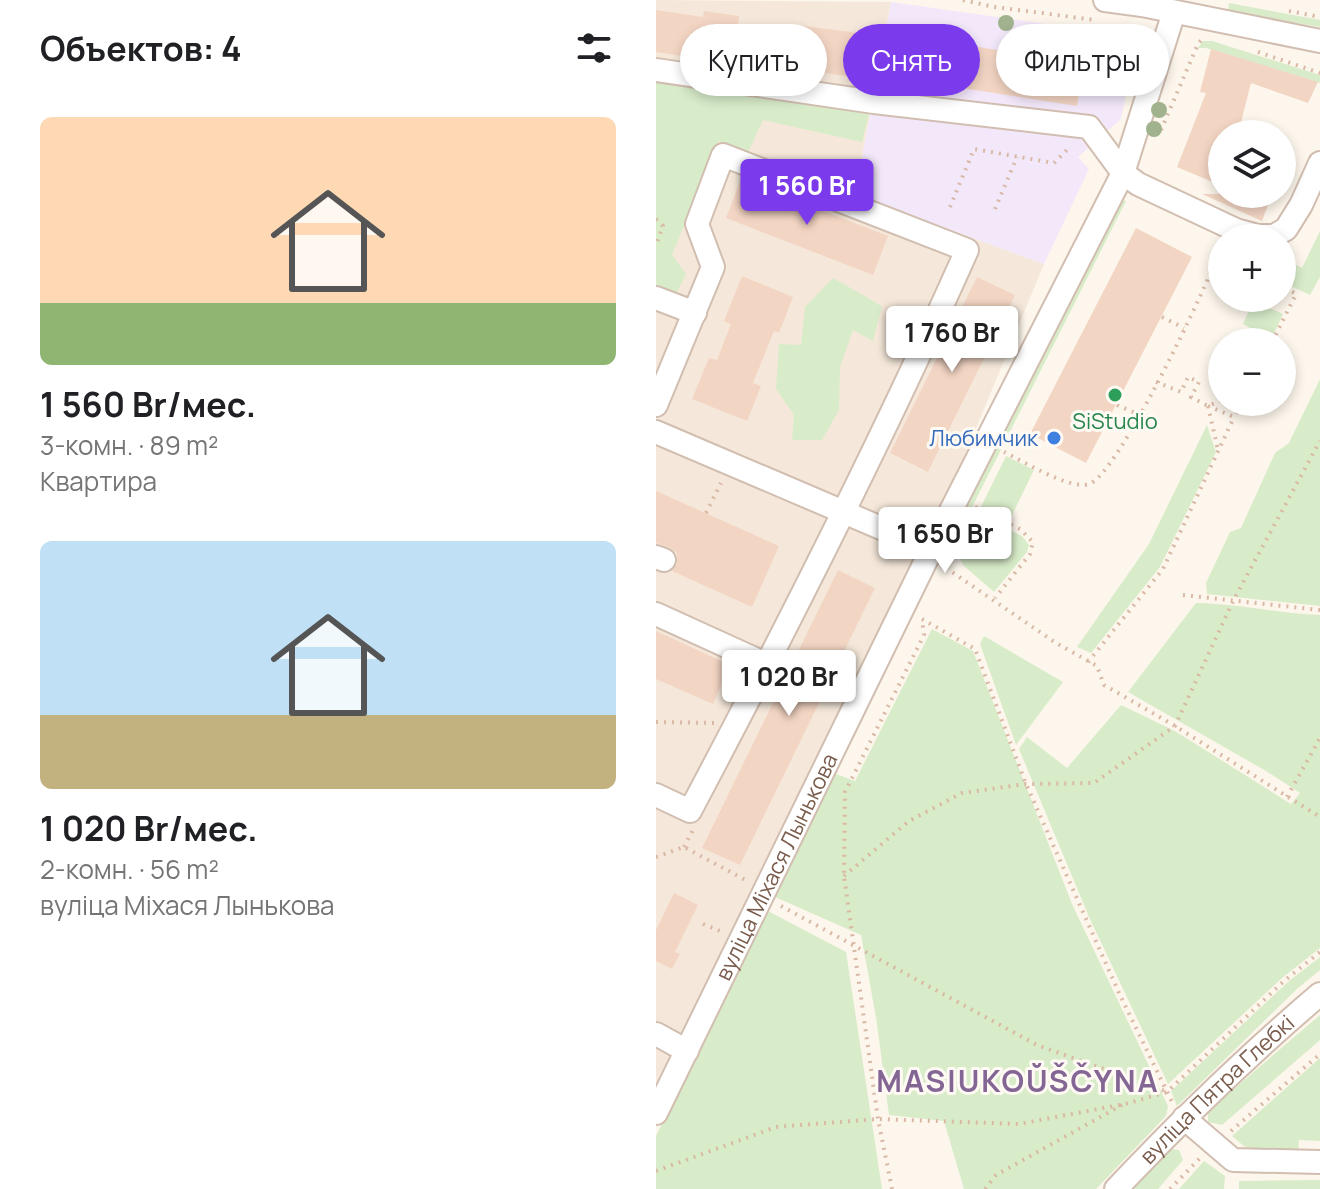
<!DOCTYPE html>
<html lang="ru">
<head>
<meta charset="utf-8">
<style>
	:root { --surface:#fff; --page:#f6f6f6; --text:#202124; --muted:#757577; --accent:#7c3aed }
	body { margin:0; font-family:Manrope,sans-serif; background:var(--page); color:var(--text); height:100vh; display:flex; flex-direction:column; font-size:30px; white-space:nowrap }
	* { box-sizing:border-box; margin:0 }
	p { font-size:26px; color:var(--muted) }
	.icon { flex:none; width:44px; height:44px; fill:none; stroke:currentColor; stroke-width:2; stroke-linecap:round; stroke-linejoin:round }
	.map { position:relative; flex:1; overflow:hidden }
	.side { display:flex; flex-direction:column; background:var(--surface); width:656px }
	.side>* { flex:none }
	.top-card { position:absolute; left:24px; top:24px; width:520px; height:72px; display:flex; gap:16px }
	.fabs { position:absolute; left:552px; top:120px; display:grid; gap:16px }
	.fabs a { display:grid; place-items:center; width:88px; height:88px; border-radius:50%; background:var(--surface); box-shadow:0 4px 12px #0003; font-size:40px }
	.price { position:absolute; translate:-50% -68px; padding:0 18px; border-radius:8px; background:#fff; color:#222; font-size:26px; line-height:52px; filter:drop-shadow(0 2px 4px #0008) }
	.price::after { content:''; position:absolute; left:50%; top:48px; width:24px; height:18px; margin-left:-12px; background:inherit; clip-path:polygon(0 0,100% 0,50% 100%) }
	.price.on { background:var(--accent); color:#fff }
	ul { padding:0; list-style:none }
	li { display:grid; align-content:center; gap:16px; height:424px; padding:0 40px }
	li span { display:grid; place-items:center; height:248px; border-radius:12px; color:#555 }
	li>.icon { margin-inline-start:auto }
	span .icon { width:144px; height:144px; fill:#fffc; stroke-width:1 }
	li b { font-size:34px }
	h2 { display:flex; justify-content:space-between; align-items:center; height:96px; padding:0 40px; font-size:34px }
	.pill { padding:0 28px; border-radius:36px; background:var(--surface); box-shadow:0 4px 12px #0003; font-size:28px; line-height:72px }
	.pill.on { background:var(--accent); color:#fff }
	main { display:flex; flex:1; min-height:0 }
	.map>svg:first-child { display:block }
	.residential { fill:#f5e8da }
	.education { fill:#f3e8fa }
	.green { fill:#d8ecc9 }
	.building { fill:#f3d5c3 }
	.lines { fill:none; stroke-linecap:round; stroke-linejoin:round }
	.minor-casing { stroke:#d1beb0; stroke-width:26 }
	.path { stroke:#d9b8a5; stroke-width:4; stroke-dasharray:2 6; stroke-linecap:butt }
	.minor { stroke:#fff; stroke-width:22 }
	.tree { fill:#a0b28e }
	.leisure-dot { fill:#2e9e5b; stroke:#fffaf3; stroke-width:3 }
	.shop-dot { fill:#3f7fe0; stroke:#fffaf3; stroke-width:3 }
	.labels { text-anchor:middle; stroke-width:6; stroke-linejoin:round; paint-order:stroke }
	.leisure-label { font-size:22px; fill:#27864d; stroke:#fffaf3 }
	.shop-label { font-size:22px; fill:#366cbe; stroke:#fffaf3; text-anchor:end }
	.street-label { font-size:22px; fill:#7a5c4d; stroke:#fffaf3 }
	.district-label { font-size:30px; font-weight:bold; letter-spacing:2px; fill:#846695; stroke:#fffaf3 }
</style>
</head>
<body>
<main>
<section class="side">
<h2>Объектов: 4<svg class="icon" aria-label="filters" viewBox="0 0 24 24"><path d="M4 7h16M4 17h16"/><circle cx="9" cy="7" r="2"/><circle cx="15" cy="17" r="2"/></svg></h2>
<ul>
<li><span style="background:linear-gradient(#ffd9b3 75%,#8fb573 0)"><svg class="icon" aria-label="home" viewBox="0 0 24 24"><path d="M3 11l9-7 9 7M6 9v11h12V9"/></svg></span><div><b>1 560 Br/мес.</b><p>3-комн. · 89 m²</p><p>Квартира</p></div></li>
<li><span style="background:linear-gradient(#bfe0f5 70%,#c2b280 0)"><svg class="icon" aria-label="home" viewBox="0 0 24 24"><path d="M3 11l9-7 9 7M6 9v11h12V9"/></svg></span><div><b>1 020 Br/мес.</b><p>2-комн. · 56 m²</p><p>вуліца Міхася Лынькова</p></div></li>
</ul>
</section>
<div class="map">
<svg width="664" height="1189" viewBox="0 0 664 1189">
	<rect width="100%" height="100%" fill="#fdf6ec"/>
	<path class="residential" d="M0,0L235,2L199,195L388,264L277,532L67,961L0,1084Z"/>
	<path class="education" d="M235,2L482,37L465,119L422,157L433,169L388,264L199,195Z"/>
	<path class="green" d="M573,3L664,20V27L572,11Z
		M547,41H556L664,75V83L550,48H542Z
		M0,75L215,106L206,142L107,120L91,155L63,141L16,255L30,274L19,296L0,289Z
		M465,199L470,201L293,553L287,550Z
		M664,231V277L654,295L626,282V257L646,268Z
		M177,278L226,306L217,341L197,330L184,367L183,410L166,440H136L138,415L120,389L123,344L145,345L149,307Z
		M597,301L627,314L614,342H592L598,330L587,324Z
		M664,379V606L551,594L550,583L574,532L585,528L619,453L633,443Z
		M551,425L560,452L504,567L435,653L421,647L493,544Z
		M350,456L378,470L353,521L325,507Z
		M322,514L366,536L373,545L371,552L338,592L307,565L302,554Z
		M540,603C582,604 622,613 664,615V948L626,978L512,1084L433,917L363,749L371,737L411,768L465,705L519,731L635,804L644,793L610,771L472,692Z
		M276,629L317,651L416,904L512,1106L510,1116L440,1189H308L288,1121L233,1115L220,1017L205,935L119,897L172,771L199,781Z
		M328,636L407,682L360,745L324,644Z
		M110,910L190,952L226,1189H0V1136Z
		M664,957V970L642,988L521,1106L515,1091L633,981Z
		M664,1015V1040L566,1125L552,1122V1111Z
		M664,1058V1141L643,1140L642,1155L589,1147L576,1136Z
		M513,1149L523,1150L527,1160L502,1189H478Z
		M548,1161L569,1176L568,1189H523Z
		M664,1180V1189H583V1181Z"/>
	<path class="building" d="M0,10L47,17L48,11L83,16L76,67L32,61L33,57L0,52Z
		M139,25L204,33L198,77L133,68Z
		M268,39L428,63L421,106L261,81Z
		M555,49L662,82L652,103L595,83L582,134H566V186L521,167L550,93L544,92Z
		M85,179L232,236L217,275L70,218Z
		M546,194H616L606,221Z
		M480,228L536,257L430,463L374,434Z
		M86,276L137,297L123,333L118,331L97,383L105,386L91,421L36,399L53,358L61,360L75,324L68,321Z
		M321,277L359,295L272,472L234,453Z
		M0,491L123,546L96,607L16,571L21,564V553L13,547L0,543Z
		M182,570L219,588L84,865L46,848Z
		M0,631L74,665L57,704L0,679Z
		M18,893L42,905L19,952L24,954L16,969L0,961V930Z"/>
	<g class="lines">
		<defs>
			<g id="minor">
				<path d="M449,0L486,5L664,41"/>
				<path d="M0,70L218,102L433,127L467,173L482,184L580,230L602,236H618L630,229L645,205L664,163"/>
				<path d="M0,298L39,313"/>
				<path d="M0,405L57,267L41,224L67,155L311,250C226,441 132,626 34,811L0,795"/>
				<path d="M0,432L239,534"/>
				<path d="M0,557L8,560"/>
				<path d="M0,614L112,665"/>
				<path d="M0,1034L31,1051"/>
				<path id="s1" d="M0,1113L280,540L467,173L518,12"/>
				<path d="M528,1118L577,1160L664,1162"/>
				<path id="s2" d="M460,1189C525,1120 592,1055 664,994"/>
			</g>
		</defs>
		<use href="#minor" class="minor-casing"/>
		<path class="path" d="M307,0L338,7L440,20
			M633,11L664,17
			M602,52L664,73
			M505,130L542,44L548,37
			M294,207L318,149L398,163L415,146
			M339,209L361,157
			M0,219L7,226L0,245
			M506,317L528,328
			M616,342L640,294L626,286
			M500,382L525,392L532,377L543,382L535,397L552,406L566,400
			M461,405L484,415
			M552,406L562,450
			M552,406L578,417L586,402
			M348,452C367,461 413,490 433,484C462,475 551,286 564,250L561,242
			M319,507L364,529L377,542L374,554L339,598
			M50,513L65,483
			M290,568L400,643L441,666L448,685L519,726L664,817
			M527,595L664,610
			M266,619L319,649L370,784L463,993L517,1104
			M432,662L507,569L578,417
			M0,722L58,723
			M631,797L664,738
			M28,847L37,830
			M0,857L28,847L93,882
			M188,876L253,821L306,793L370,784L438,783L519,726L578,599L664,441
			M125,906L381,1045L509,1091
			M47,924L66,932
			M575,1131L664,1054
			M0,1171L120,1127L222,1119L363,1124L469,1104L511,1092L628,981L664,952
			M236,1189L222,1119L188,876L189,792L268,635L266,620
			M329,1189L340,1175L466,1105
			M514,1189L544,1158"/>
		<use href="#minor" class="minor"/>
	</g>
	<g class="tree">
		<circle cx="350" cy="23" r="8"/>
		<circle cx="416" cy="32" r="8"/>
		<circle cx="503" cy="110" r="8"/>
		<circle cx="498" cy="129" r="8"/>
	</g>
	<circle class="leisure-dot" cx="459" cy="395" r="8"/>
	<circle class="shop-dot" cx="398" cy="438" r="8"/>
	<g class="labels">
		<g class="leisure-label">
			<text x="459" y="429">SiStudio</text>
		</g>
		<g class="shop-label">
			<text x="382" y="446">Любимчик</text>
		</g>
		<g class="street-label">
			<text dy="8" stroke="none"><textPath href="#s1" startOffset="274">вуліца Міхася Лынькова</textPath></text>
			<text dy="8" stroke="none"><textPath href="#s2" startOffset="142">вуліца Пятра Глебкі</textPath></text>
		</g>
		<g class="district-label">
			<text x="362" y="1092">MASIUKOŬŠČYNA</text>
		</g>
	</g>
</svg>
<div class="fabs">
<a><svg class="icon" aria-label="layers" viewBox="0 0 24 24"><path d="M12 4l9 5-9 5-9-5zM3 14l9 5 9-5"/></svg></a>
<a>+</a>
<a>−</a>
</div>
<b class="price on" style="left:151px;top:227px">1 560 Br</b>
<b class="price" style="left:296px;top:374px">1 760 Br</b>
<b class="price" style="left:289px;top:575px">1 650 Br</b>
<b class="price" style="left:133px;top:718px">1 020 Br</b>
<div class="top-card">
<a class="pill">Купить</a>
<a class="pill on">Снять</a>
<a class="pill">Фильтры</a>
</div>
</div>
</main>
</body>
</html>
